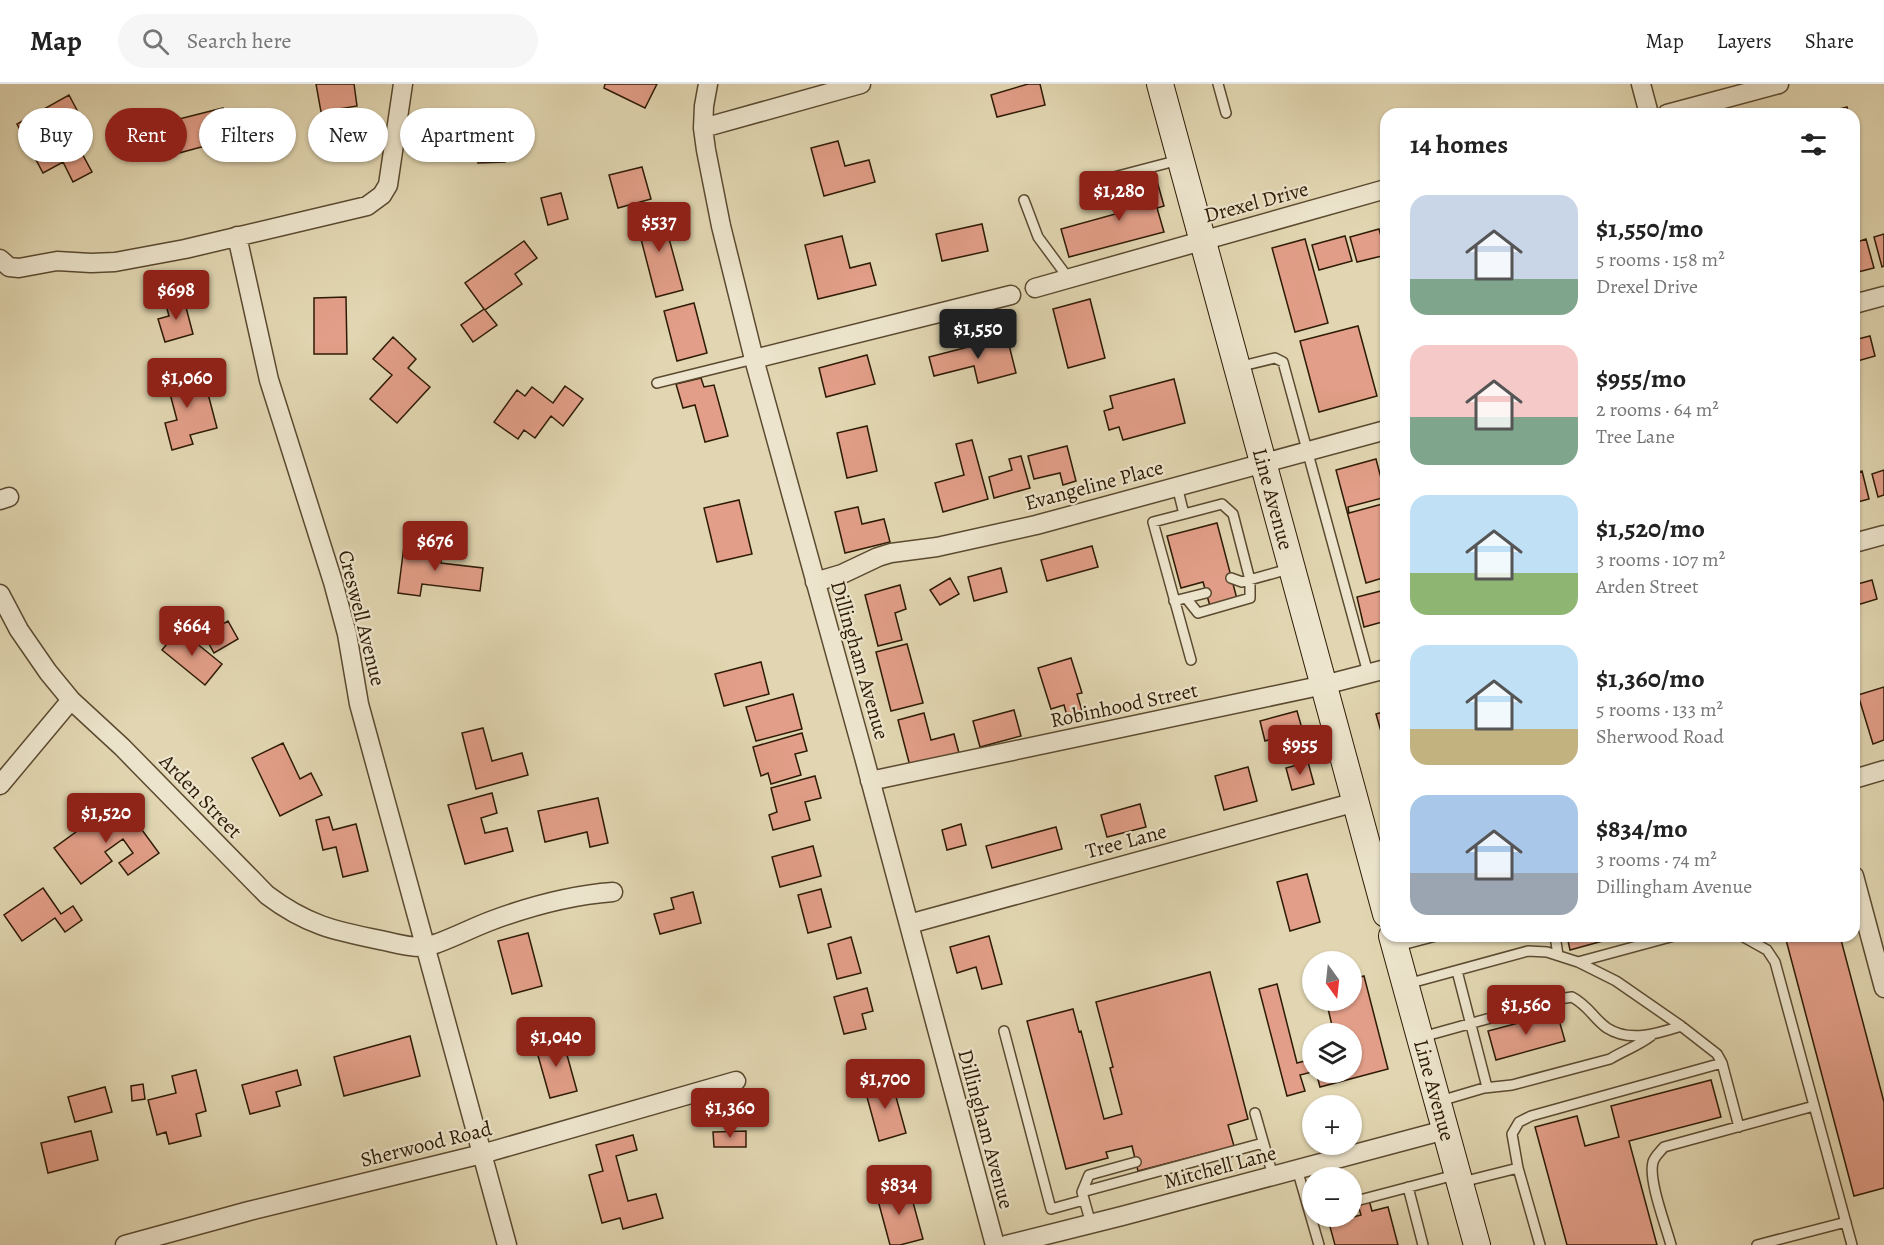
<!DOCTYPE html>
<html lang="en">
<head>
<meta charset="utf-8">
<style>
	:root { --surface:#fff; --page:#f6f6f6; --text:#222; --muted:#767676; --line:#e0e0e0; --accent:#8f2418 }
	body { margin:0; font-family:Alegreya,serif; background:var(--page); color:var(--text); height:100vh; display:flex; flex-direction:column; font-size:22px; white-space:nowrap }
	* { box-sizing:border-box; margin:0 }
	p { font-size:20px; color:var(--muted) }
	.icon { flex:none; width:33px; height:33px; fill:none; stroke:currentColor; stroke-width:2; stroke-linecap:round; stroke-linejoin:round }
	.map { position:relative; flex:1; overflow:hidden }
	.details { position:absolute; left:1380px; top:24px; width:480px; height:834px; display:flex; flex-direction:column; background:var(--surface); border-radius:18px; box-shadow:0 2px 4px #0004 }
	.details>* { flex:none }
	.guide { position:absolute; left:18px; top:24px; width:570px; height:54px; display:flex; gap:12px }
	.needle { width:39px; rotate:165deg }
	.tools { position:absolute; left:1302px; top:867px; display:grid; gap:12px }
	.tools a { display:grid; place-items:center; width:60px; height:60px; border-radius:50%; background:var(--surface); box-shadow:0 2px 4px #0004; font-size:30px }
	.price { position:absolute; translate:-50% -51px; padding:0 14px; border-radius:6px; background:var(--accent); color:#fff; font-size:20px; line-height:39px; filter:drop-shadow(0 2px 3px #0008) }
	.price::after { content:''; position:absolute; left:50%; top:36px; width:18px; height:14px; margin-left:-9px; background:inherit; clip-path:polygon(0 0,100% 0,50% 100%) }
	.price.on { background:#222; color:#fff }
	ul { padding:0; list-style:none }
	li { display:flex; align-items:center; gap:18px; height:150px; padding:0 30px }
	li span { display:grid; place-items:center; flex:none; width:168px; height:120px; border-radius:18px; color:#555 }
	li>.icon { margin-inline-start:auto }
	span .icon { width:72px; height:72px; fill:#fffc; stroke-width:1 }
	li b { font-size:26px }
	h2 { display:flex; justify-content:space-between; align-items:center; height:72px; padding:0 30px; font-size:26px }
	.pill { padding:0 21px; border-radius:27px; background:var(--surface); box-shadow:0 2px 4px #0004; font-size:21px; line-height:54px }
	.pill.on { background:var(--accent); color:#fff }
	header { display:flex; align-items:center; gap:36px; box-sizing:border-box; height:84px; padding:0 30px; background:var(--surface); border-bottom:2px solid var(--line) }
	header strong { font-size:28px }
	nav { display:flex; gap:33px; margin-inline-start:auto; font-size:21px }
	.search { width:420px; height:54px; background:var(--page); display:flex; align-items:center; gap:15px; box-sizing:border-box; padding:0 21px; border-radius:33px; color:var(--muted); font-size:22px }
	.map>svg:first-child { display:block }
	.building { fill:#e29e88; stroke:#2e1b05; stroke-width:1.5 }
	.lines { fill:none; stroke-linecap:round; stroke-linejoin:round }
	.lane-casing { stroke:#5b4a30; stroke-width:12 }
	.street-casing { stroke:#5b4a30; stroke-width:21 }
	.secondary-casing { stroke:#2e1b05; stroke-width:28 }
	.lane { stroke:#ece4cc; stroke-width:9 }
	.street { stroke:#ece4cc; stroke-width:18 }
	.secondary { stroke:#ece4cc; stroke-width:26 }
	.labels { text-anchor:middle; stroke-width:4.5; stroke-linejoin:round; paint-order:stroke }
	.street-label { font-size:21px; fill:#2e1b05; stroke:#ece4cc }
</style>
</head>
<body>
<header>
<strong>Map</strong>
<div class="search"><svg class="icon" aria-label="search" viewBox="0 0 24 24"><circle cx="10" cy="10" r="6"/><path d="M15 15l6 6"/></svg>Search here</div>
<nav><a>Map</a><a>Layers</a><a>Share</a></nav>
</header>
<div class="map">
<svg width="1884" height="1161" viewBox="0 0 1884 1161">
	<rect width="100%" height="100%" fill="#e1d6b1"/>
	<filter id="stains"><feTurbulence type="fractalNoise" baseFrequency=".00333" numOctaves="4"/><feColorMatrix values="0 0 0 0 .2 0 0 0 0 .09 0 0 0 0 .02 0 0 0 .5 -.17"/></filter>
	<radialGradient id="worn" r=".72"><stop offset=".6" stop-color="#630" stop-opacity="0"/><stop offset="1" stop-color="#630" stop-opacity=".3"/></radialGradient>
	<path class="building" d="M316,0H354L357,22L321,28Z
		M605,0H657L645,24L604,4Z
		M1028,0H1040L1045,21L997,33L991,11Z
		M69,11L79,30L65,38L92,88L73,98L63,78L43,89L17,40Z
		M1847,23L1849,30H1821Z
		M223,24L231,55L179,69L171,37Z
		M477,26H504L505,78L478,79Z
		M838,57L845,82L869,76L875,98L824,112L811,64Z
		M642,83L651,115L618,124L609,91Z
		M1157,97L1164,122L1157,124L1164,148L1069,173L1061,145L1119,129L1113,108Z
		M561,109L568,135L548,141L541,114Z
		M661,125L683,206L656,213L635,132Z
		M982,140L988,167L942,177L936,150Z
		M1379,145L1386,171L1357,178L1350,153Z
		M1884,150V182L1882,183L1874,153Z
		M842,152L850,184L870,179L876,201L818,215L805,161Z
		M1345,152L1352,177L1319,186L1312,161Z
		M1305,155L1328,239L1295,248L1272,164Z
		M1866,155L1874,184L1854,189V159Z
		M524,157L537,174L515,190L522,200L485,226L497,241L473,258L461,241L484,225L465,199Z
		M183,212L193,250L165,258L158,235L169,232L165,217Z
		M346,213L347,270H314V214Z
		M1090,215L1105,274L1068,284L1053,225Z
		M694,219L707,269L677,277L664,227Z
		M1358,242L1377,312L1319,328L1300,257Z
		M1870,252L1875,272L1854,278V256Z
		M393,253L416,275L408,284L430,303L397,339L370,315L392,291L373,275Z
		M1007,253L1016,289L978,299L974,282L934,292L929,273Z
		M867,271L875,300L826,313L819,284Z
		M186,281L194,310L207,306L217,344L190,351L193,360L172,366L165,339L177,336L164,287Z
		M701,294L704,303L714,301L728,352L705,358L695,321L683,324L676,300Z
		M1174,295L1185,339L1123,356L1119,343L1109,346L1104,327L1113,324L1110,312Z
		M565,302L583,315L563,342L551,332L535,354L524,346L518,355L494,338L517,306L525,312L532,303L553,319Z
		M867,342L877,387L847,394L837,349Z
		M972,356L988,415L943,428L935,399L964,391L956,360Z
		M1067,362L1076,397L1063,401L1060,389L1034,395L1028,372Z
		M1021,372L1030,404L994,414L989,393L1012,386L1009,375Z
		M1376,375L1386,413L1348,423L1349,429L1386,419V493L1366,499L1336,386Z
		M1884,386V411L1878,413L1872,390Z
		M1862,387L1869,415L1854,419V390Z
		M739,416L752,470L717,478L704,424Z
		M858,423L862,440L884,435L890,458L845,469L835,428Z
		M1217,439L1237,515L1210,522L1203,498L1181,504L1167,452Z
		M404,462L443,467L441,479L483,484L480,507L422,500L420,512L398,509Z
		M1092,462L1098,483L1047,497L1041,476Z
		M1001,484L1007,508L974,517L968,493Z
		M950,494L959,510L940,521L930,506Z
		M1872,496L1877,515L1854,522V501Z
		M900,501L906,525L895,529L902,556L878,562L865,511Z
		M1381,507L1386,525V537L1364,543L1357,513Z
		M228,537L238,555L214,569L204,551Z
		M179,545L222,580L205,601L162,566Z
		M907,560L923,619L891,627L876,568Z
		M1071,574L1082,609L1077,610L1082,627L1067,632L1064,621L1051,625L1038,584Z
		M761,578L769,610L724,622L715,590Z
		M1884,603V656L1873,660L1858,611Z
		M793,610L802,645L756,657L746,623Z
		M1014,626L1021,652L980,663L973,637Z
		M1297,627L1309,669L1284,676L1278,653L1265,657L1260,637Z
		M1386,627V665L1376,630Z
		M924,629L931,656L954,650L960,673L911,686L898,636Z
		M483,644L492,677L522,669L528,691L476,705L462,649Z
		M802,649L807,667L795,670L801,691L771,700L768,689L761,692L753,663Z
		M283,659L300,695L311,689L322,711L280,732L252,674Z
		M1308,678L1314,700L1292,706L1286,684Z
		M1248,683L1257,717L1224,726L1215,692Z
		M815,692L821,714L805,718L810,736L773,746L769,731L777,728L771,704Z
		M492,709L497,729L481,734L485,749L507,744L513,767L465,780L448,721Z
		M598,714L608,759L590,763L587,748L545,758L538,727Z
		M120,716L159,769L128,791L119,779L133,769L123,755L105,768L112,777L81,800L54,764Z
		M1140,720L1146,743L1107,753L1101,731Z
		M329,733L333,746L356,740L368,787L343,793L336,763L323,766L316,736Z
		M961,740L966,761L947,766L942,746Z
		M1056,743L1062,765L992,784L986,762Z
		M813,762L821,792L780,803L772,773Z
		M1307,790L1320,838L1290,847L1277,798Z
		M43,804L61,830L73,822L82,836L65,848L55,834L22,857L4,831Z
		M821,805L831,843L808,849L798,811Z
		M693,808L701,839L660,850L654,830L674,825L671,814Z
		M528,849L542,902L512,910L498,857Z
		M989,852L1002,900L982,905L976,883L957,889L950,863Z
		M1567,852H1621L1570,866Z
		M1785,852H1840L1884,1018V1104L1854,1112Z
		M851,853L861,889L837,895L828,860Z
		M1210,888L1248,1035L1228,1041L1234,1062L1138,1087L1132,1062L1106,1068L1108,1074L1066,1085L1027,937L1073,925L1079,948L1081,947L1104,1035L1122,1030L1110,984L1113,983L1096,918Z
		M1364,892L1388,985L1320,1003L1316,988H1352V950H1334L1326,916H1352V895Z
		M1277,900L1297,979L1312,975L1309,961L1312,960V988L1300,991L1305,1007L1287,1012L1259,905Z
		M867,904L873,927L862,930L866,945L844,950L834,913Z
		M1557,929L1565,957L1496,976L1488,947Z
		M410,952L420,992L344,1012L334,973Z
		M562,953L577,1007L550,1014L535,961Z
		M196,986L206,1027L196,1030L201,1052L169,1060L166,1048L157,1051L148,1016L176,1009L172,992Z
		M297,986L301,1001L276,1008L280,1022L250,1030L242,1001Z
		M891,995L906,1049L879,1057L864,1002Z
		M1711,996L1721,1033L1629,1057L1657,1161H1567L1535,1043L1577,1032L1585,1062L1619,1053L1611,1022Z
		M143,1000L145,1015L132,1017L131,1002Z
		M105,1003L112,1028L75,1038L68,1013Z
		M91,1047L98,1076L48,1089L41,1059Z
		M746,1047V1063H714L713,1048Z
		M633,1051L637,1066L616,1072L628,1117L656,1110L663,1134L623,1145L620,1134L602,1139L589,1091L603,1087L596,1061Z
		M908,1100L923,1155L900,1161H890L876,1109Z
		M1369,1116L1372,1127L1388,1123L1398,1161H1335L1329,1139L1361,1131L1357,1118Z"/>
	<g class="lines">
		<defs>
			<path id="lane" d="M1218,0L1226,29
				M1095,98L1179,76
				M1024,116L1038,153L1069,195
				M1238,283L1275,274L1283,278L1368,589
				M657,299L754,275
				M1177,402L1184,430L1153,438L1191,576
				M1231,494L1242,498L1289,485
				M1186,514L1206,509
				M1174,517L1186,514L1198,529L1250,514V496L1233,430L1222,420L1184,430
				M1555,852L1558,871
				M1742,852L1767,866L1775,878L1852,1161
				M1398,862L1436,852
				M1578,878L1616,897L1681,942L1717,970L1722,979L1739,1043
				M1457,887L1487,1003
				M1407,900L1528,867L1547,868L1578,878L1674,852
				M1004,947L1051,1125L1084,1116
				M1422,953L1559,915L1572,913C1589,922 1594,935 1607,944C1630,959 1659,949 1681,942
				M1440,1017L1484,1004L1512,1001L1610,975C1623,967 1638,962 1651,952
				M1255,1029L1273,1092
				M1518,1084L1512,1050L1519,1038L1531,1032L1722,979
				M1297,1085L1319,1161
				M1462,1098L1518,1084L1540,1161
				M1408,1103L1423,1161
				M1082,1108L1089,1091L1136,1078
				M1352,1118L1455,1091
				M1091,1140L1082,1108L1263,1059
				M1671,1161C1666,1142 1648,1096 1653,1078C1655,1072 1660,1068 1664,1063L1814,1022
				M1757,1161L1846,1138"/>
			<path id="street" d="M708,0L704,22L703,44L706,66L721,142L754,275L864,673L995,1161
				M1641,0L1649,30
				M1667,30L1779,0
				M703,44L861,0
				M237,152L269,296L333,498L347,550L359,620L507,1161
				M0,175L9,183L19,184L57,177L91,179L115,178L185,165L367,122L382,111L388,101L403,0
				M1035,204L1386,105
				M1854,220L1884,212
				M754,275L1011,211
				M0,416L9,413
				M1854,459L1884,451
				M815,498L842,490L878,473L891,469L937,463L1036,441L1386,346
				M0,510L19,546L48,588L71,616L122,663L267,811C308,842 336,847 385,857C397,860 413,864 425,863C429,863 434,860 438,859C457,852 474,843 493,836C531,822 572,811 613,808
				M1854,695L1884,686
				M870,697L1324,601L1386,585
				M0,701L71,616
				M1854,792L1884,904
				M909,840L1356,718
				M125,1161L249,1127L482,1070L736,997
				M1006,1161L1122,1132L1445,1046"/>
			<g id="secondary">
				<path id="s1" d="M1160,0L1386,830"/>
				<path id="s2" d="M1392,852L1477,1161"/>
			</g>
		</defs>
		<use href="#lane" class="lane-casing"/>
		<use href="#street" class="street-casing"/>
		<use href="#secondary" class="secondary-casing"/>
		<use href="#lane" class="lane"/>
		<use href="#street" class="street"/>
		<use href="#secondary" class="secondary"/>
	</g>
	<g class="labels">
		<g class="street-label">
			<text transform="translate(1256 118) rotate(-15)" y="7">Drexel Drive</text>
			<text transform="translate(1094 401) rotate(-15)" y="7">Evangeline Place</text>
			<text dy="7" stroke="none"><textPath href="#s1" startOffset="430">Line Avenue</textPath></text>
			<text transform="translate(362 534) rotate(76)" y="7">Creswell Avenue</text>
			<text transform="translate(860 576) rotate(74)" y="7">Dillingham Avenue</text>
			<text transform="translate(1124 621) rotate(-12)" y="7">Robinhood Street</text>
			<text transform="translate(201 712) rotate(46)" y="7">Arden Street</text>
			<text transform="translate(1126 757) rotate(-15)" y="7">Tree Lane</text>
			<text dy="7" stroke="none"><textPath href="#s2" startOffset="160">Line Avenue</textPath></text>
			<text transform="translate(986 1045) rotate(75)" y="7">Dillingham Avenue</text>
			<text transform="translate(426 1060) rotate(-14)" y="7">Sherwood Road</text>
			<text transform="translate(1220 1083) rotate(-15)" y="7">Mitchell Lane</text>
		</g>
	</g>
	<rect width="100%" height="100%" filter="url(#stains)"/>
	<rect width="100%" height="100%" fill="url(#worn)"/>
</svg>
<div class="tools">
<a><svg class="needle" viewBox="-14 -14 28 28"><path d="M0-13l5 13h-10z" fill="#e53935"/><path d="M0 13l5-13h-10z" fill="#767676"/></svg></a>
<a><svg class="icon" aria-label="layers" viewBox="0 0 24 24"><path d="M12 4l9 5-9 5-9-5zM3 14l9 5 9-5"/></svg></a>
<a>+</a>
<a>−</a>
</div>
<b class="price" style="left:1119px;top:138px">$1,280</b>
<b class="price" style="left:659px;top:169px">$537</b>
<b class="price" style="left:176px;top:237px">$698</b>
<b class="price on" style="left:978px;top:276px">$1,550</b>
<b class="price" style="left:187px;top:325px">$1,060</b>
<b class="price" style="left:435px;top:488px">$676</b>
<b class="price" style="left:192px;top:573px">$664</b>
<b class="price" style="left:1300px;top:692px">$955</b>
<b class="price" style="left:106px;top:760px">$1,520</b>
<b class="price" style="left:1526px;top:952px">$1,560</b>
<b class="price" style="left:556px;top:984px">$1,040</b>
<b class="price" style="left:885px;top:1026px">$1,700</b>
<b class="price" style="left:730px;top:1055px">$1,360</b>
<b class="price" style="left:899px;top:1132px">$834</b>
<div class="guide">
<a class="pill">Buy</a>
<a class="pill on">Rent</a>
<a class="pill">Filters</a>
<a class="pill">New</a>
<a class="pill">Apartment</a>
</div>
<section class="details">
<h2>14 homes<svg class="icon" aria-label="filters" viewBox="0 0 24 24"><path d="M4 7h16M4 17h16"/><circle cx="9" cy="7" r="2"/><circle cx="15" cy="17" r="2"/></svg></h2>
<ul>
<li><span style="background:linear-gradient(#c9d6e8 70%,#7fa58c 0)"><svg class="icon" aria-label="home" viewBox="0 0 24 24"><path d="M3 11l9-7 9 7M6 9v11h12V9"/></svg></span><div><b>$1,550/mo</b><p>5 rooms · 158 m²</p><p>Drexel Drive</p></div></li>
<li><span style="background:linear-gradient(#f6c9c9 60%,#7fa58c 0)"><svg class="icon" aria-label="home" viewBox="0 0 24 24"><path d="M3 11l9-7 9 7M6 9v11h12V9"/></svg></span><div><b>$955/mo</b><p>2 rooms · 64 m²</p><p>Tree Lane</p></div></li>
<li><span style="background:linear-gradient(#bfe0f5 65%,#8fb573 0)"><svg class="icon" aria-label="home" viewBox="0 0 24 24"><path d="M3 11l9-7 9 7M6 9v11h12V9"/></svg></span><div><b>$1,520/mo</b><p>3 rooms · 107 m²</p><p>Arden Street</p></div></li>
<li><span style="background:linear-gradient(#bfe0f5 70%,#c2b280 0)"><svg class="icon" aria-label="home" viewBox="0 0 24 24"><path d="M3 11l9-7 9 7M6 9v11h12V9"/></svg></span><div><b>$1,360/mo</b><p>5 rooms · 133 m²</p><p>Sherwood Road</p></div></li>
<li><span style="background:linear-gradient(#a9c7e8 65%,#9aa5b1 0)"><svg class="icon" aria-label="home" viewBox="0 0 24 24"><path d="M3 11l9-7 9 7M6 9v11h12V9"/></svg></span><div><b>$834/mo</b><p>3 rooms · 74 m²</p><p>Dillingham Avenue</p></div></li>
</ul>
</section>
</div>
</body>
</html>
